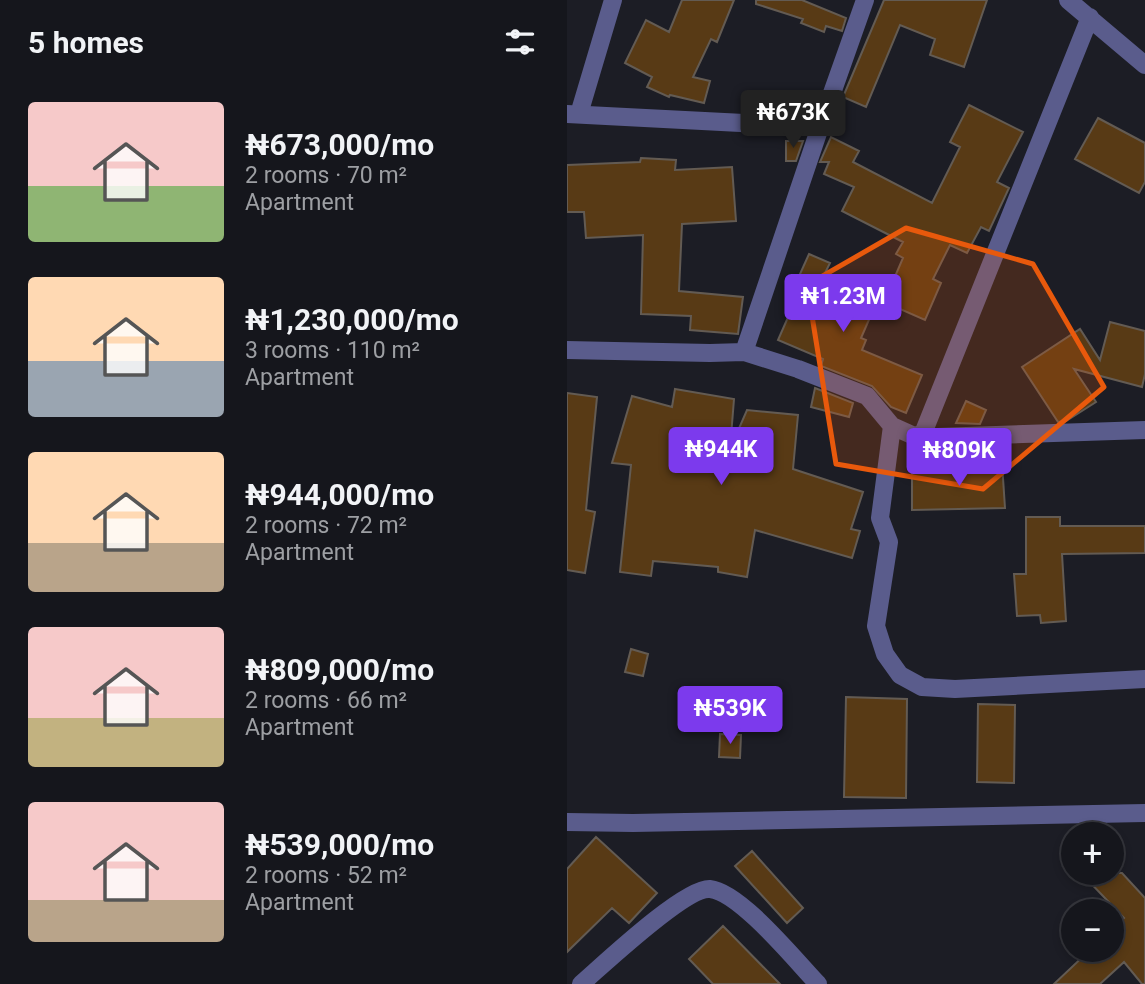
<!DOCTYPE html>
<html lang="en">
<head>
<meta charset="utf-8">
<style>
	:root { --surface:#15161c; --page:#222329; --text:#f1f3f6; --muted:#9d9fa3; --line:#34353b; --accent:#7c3aed }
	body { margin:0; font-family:Roboto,sans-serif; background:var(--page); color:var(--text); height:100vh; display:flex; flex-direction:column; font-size:26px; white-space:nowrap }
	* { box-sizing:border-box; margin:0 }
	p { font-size:23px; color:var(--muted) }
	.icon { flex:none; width:38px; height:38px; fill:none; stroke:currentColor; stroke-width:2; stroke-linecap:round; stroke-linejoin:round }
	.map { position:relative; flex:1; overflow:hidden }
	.drawer { display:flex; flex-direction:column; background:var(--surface); width:567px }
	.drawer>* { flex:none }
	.tools { position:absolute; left:494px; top:822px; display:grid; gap:14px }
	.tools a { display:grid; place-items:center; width:63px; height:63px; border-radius:50%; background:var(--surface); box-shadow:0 4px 10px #0003,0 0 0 2px var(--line); font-size:35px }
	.price { position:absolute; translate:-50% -60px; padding:0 16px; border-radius:7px; background:var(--accent); color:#fff; font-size:23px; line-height:46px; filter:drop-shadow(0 2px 4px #0008) }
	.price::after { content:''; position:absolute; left:50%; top:42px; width:21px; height:16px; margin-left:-10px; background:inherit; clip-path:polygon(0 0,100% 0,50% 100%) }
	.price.on { background:#222; color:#fff }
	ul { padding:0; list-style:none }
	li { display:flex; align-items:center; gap:21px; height:175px; padding:0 28px }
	li span { display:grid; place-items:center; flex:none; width:196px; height:140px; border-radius:7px; color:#555 }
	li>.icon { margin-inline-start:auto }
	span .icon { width:84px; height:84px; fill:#fffc; stroke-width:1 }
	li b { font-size:30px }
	h2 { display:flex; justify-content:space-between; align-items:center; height:84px; padding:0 28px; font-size:30px }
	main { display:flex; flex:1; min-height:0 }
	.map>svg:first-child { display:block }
	.building { fill:#583a15; stroke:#635b53; stroke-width:2 }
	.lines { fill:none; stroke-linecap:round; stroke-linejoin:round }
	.street { stroke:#5a5c8c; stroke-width:18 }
	.marked { fill:#e8590c; fill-opacity:0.2; stroke:#e8590c; stroke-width:5; stroke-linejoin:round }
</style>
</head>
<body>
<main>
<section class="drawer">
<h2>5 homes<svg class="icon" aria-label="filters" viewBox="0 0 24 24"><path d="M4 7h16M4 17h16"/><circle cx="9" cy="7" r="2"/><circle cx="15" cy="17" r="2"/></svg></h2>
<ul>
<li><span style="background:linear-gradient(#f6c9c9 60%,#8fb573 0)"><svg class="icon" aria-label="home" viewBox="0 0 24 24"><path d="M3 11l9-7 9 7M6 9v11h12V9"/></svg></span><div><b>₦673,000/mo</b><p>2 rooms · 70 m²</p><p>Apartment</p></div></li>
<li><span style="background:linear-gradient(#ffd9b3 60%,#9aa5b1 0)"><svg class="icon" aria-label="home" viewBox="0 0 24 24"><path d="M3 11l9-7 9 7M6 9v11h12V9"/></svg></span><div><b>₦1,230,000/mo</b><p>3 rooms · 110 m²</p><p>Apartment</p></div></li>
<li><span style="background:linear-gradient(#ffd9b3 65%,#b9a48a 0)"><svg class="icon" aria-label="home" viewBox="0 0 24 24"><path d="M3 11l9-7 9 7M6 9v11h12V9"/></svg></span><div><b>₦944,000/mo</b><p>2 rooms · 72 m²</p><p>Apartment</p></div></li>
<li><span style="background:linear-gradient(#f6c9c9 65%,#c2b280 0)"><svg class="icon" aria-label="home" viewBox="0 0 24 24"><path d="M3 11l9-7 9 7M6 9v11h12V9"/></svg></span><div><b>₦809,000/mo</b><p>2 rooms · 66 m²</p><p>Apartment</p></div></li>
<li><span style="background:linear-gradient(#f6c9c9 70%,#b9a48a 0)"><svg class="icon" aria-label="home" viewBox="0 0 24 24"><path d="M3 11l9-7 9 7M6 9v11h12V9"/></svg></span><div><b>₦539,000/mo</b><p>2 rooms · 52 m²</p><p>Apartment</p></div></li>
</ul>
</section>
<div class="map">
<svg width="578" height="984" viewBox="0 0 578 984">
	<rect width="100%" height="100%" fill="#1c1d25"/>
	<path class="building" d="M115,0H167L150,42L144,39L126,77L143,81L137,103L103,95L102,97L80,87L85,77L58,63L79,20L102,32Z
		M189,0H235L279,18L275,31L259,26L257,32L234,23L236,19L189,4Z
		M317,0H420L397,67L363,55L368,39L333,25L299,107L276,97Z
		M402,105L456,132L430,182L442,188L422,231L414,227L400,253L383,245L366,279L374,283L358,320L317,302L336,258L329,254L336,242L275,211L287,187L257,174L262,162H253L264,137L292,151L286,162L365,203L393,147L383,142Z
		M531,118L578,143V182L572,193L508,159Z
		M219,141H236L229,161H219Z
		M74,158L109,160L108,170L165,167L169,221L115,224L112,291L176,297L171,334L123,330L124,316L74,314L76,235L19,238L17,212H0V165L73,162Z
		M242,254L263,263L257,275L311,299L294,338L299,340L295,350L355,375L339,413L324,407L305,386L254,366L256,359L211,340L230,297L224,294Z
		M543,322L578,331V374L575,387L507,369L529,402L499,421L491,422L455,367L513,329L533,360Z
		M248,388L286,403L282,417L244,407Z
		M108,389L167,399L163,449L180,410L231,415L226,469L296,492L284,529L293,531L285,558L188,530L180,577L151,572V567L86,561L84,576L53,572L64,465L45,463L65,396L105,407Z
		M0,393L30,397L19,510L28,512L18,573L0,570Z
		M399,401L419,410L413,424L389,423Z
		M435,463L438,508L345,510V469H409V465Z
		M459,517H493V526H578V553L495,554L499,621L474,623L473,615L450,616L447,574H459Z
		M64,649L81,654L76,676L58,672Z
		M279,697L340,699L339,798L277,797Z
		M411,704L448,705L447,783L410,782Z
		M153,734L174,735L173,758L152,757Z
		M29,837L90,893L62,923L45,908L0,952V869Z
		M185,851L236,908L220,923L168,866Z
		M514,873H555L578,898V984H575L557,962L533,984H487L523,950H544V930L557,918Z
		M156,926L213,984H146L122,959Z"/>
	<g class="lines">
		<path class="street" d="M501,0L578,65
			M0,114L253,127
			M12,114L46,0
			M0,350L143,353L177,352L231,369L300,396L325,426L345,435L370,437L578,430
			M177,352L253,127L298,0
			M325,426L313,518L322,542L309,626L318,654L333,675L355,687L388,689L578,679
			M355,436L523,17
			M0,822L66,823L578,813
			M14,984C36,965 118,887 143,889C173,892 229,961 251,984"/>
	</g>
	<path class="marked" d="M339,228L466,264L537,387L416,489L269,464L240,285Z"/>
</svg>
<div class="tools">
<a>+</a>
<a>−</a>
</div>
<b class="price on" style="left:226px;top:150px">₦673K</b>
<b class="price" style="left:276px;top:334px">₦1.23M</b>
<b class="price" style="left:154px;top:487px">₦944K</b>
<b class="price" style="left:392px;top:488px">₦809K</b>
<b class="price" style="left:163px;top:746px">₦539K</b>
</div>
</main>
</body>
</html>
